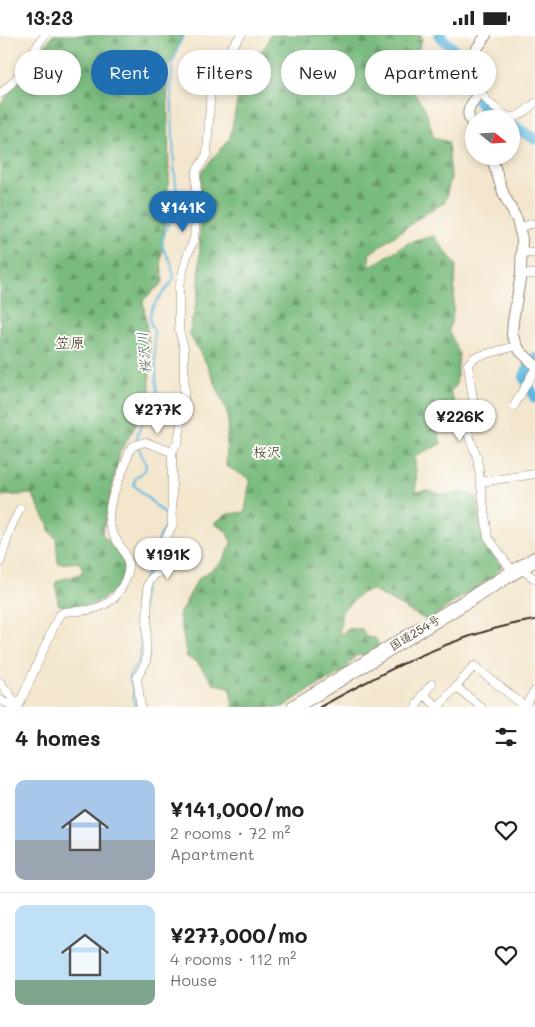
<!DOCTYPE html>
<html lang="en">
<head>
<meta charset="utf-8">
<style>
	:root { --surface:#fff; --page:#f2f2f2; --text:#222; --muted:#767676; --line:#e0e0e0; --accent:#1f6fb2 }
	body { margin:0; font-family:Mali,"Klee One",sans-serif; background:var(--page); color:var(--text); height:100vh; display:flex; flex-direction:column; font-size:19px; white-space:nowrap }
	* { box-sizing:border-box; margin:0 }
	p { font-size:16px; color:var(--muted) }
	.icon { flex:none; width:28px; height:28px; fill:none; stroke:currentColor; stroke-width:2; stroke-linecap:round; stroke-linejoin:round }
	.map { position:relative; height:672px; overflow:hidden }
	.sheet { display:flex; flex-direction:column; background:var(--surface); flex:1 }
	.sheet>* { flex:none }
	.hud { position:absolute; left:15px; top:15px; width:505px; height:45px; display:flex; gap:10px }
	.needle { width:32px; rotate:108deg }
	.tools { position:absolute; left:465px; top:75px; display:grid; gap:10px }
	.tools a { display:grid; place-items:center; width:55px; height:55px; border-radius:50%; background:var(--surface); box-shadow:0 2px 8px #0003; font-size:25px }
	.price { position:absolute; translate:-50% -42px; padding:0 11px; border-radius:18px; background:#fff; color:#222; font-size:16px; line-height:32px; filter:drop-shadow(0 1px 2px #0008) }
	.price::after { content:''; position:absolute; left:50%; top:30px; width:15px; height:11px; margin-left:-8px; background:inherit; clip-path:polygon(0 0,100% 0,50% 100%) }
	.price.active { background:var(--accent); color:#fff }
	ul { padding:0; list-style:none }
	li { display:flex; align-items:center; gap:15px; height:125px; padding:0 15px }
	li+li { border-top:1px solid var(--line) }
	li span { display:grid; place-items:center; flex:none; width:140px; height:100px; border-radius:10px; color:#555 }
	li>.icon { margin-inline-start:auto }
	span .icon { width:60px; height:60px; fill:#fffc; stroke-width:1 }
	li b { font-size:21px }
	h2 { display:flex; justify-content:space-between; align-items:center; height:60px; padding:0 15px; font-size:21px }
	.tag { padding:0 18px; border-radius:22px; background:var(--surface); box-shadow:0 2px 8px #0003; font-size:18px; line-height:45px }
	.tag.active { background:var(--accent); color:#fff }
	.status { display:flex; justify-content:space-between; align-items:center; height:35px; padding:0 25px; background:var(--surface); direction:ltr }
	.status svg { height:14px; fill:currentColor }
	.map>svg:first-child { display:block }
	.forest { fill:url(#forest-firs); stroke:#5a724e }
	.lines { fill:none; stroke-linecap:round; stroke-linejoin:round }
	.stream { stroke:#62b8df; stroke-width:2 }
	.river { stroke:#62b8df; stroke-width:11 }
	.street-casing { stroke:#978876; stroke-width:9 }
	.secondary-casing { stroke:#978876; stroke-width:12 }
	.highway-casing { stroke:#978876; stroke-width:16 }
	.street { stroke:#fff; stroke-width:8 }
	.secondary { stroke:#fff; stroke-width:10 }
	.highway { stroke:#fff; stroke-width:14 }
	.rail { stroke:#3b2a1e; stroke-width:2 }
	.labels { text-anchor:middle; stroke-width:4; stroke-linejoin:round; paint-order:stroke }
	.street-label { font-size:12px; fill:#3b2a1e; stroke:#fdfcf7 }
	.water-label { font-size:14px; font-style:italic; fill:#495c62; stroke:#fdfcf7 }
	.neighbourhood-label { font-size:14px; fill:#3b2a1e; stroke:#fdfcf7 }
	.quarter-label { font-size:15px; fill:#3b2a1e; stroke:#fdfcf7 }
</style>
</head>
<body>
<div class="status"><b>13:23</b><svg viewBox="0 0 49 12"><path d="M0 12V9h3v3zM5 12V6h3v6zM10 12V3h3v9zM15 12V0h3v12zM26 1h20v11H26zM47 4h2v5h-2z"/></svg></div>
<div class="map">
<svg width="535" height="672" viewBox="0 0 535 672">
	<defs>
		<pattern id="forest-firs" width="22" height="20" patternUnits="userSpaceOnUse" patternTransform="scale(1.25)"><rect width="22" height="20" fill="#79bb7e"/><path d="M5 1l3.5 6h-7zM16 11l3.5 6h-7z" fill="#649867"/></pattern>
	</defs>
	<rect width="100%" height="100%" fill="#fdfcf7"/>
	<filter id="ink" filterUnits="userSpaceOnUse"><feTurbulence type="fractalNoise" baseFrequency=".02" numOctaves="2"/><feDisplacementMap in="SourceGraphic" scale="10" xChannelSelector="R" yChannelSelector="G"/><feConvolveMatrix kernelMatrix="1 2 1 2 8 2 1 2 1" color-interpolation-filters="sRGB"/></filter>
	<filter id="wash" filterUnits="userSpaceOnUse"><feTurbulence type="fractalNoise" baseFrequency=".0096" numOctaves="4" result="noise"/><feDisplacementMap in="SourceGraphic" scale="20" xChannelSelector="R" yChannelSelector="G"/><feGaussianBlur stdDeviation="1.12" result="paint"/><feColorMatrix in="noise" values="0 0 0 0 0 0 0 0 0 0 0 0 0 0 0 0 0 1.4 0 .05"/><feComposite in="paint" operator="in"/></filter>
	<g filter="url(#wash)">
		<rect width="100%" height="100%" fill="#f3e6cd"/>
		<path class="forest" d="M53,0H184L167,35L169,144L161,227L163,247L143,265L149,309L150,357L137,388L120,417L102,499C109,507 123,520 124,531C124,552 100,569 81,573C73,574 66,572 58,569L56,547C64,541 75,544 83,536L80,528C72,526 66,530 58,528L56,504L49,495L48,489L32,459L0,461V70Z
			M270,0H421L422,4L411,36L412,55L425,73L434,103L448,107L451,142L445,167L428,177L369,219L370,232L408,208L434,201L456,230L453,277L449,296L459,319L456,351L450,356L460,381L454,390H437L441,409L414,421L416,435V457L427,455L443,460L465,457L477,463L483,505L502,531L491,543L448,571L428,586L372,555L361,558L342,576L339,600L349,594H362L366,602L375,603L379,611L372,618L355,621L346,635L310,654L283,672H233L230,652L214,649L197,627L187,622L179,580L198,544L221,528L232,509L226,496L214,488L228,479L245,477L250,444L226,431L228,380L209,333L189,299L199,254L201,137L230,103L242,39L266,10Z"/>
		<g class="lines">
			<path class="stream" d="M465,23L480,0
				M137,406L138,397L157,361L154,296C140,275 164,260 174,244L171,227L163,213L162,207L172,176L177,157L174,131L171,47L173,28L182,0
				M135,672L132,650L129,643C131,634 138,631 140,622L144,544L147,538L160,528C160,521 157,515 158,508C160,498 168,492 167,481L134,450L135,444L145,435L146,431L138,411"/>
			<path class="river" d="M439,0L454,15L465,23L468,32L472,58L478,66L488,76L501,84
				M511,90L535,104
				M535,323L526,337L524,343L535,363"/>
		</g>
	</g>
	<g filter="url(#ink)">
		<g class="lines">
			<defs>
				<path id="street" d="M479,54C483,64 503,83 514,82C521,81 530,72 535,68
					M0,59C10,51 19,41 26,30C32,19 37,9 45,0
					M520,192L535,188
					M522,218H535
					M521,239H535
					M514,371L535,334
					M481,447L535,439
					M0,528L11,492L20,474
					M520,533L535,544
					M513,537L488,502L477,422L469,401L468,393L473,365L468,329L475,322L516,311
					M0,647L18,671
					M432,649L423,659L438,672L456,652
					M0,665L14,672
					M18,672L59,580C65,575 69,577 77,576C90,576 103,572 113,564C118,559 121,554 124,548C140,518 108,509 109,481C110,458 124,437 130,415L133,411L145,407L172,417
					M141,672L137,643L146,627L148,551C151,536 168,537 168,525C168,520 164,515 163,509L172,491V417L178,407L184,372V313L179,295V252L187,221L194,204L196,183V137L207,119L211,51L225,21L241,0
					M416,672L423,659
					M481,672L456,652L474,631L526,672
					M524,672L535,656"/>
				<path id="secondary" d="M474,92C459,71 479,68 479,52C479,41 477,30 475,20L476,15L486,0
					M491,121L504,160L517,185L522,204L521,239L513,286L512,300L520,316L535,330"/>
				<path id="highway" d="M294,672L535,524"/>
			</defs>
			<use href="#street" class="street-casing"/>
			<use href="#secondary" class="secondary-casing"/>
			<use href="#highway" class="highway-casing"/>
			<use href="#street" class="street"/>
			<use href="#secondary" class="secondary"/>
			<use href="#highway" class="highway"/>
			<path class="rail" d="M320,672C387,635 458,597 535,585"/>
		</g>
	</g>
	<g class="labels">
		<g class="street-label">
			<text transform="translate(415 598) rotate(-31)" y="4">国道254号</text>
		</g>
		<g class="water-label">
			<text transform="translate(144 318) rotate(-95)" y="5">桜沢川</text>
		</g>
		<g class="neighbourhood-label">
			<text x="267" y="422">桜沢</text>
		</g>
		<g class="quarter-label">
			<text x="70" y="313">笠原</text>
		</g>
	</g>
</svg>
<div class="tools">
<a><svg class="needle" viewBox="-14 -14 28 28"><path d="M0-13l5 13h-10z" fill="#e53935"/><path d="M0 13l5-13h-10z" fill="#767676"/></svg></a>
</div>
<b class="price active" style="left:183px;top:198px">¥141K</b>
<b class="price" style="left:158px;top:400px">¥277K</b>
<b class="price" style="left:460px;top:407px">¥226K</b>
<b class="price" style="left:168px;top:545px">¥191K</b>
<div class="hud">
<a class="tag">Buy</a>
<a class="tag active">Rent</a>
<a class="tag">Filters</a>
<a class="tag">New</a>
<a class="tag">Apartment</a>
</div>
</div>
<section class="sheet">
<h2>4 homes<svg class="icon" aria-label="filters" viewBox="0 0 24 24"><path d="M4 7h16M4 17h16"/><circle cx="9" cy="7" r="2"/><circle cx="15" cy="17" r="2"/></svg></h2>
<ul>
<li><span style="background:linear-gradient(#a9c7e8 60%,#9aa5b1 0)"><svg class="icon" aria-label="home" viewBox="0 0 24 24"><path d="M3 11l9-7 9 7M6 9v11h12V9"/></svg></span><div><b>¥141,000/mo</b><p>2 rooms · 72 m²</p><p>Apartment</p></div><svg class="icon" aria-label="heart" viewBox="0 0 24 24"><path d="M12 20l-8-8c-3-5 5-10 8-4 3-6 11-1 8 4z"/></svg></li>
<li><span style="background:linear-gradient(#bfe0f5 75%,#7fa58c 0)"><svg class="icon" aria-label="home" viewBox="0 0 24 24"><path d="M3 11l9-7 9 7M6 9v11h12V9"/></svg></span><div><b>¥277,000/mo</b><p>4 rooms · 112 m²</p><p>House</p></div><svg class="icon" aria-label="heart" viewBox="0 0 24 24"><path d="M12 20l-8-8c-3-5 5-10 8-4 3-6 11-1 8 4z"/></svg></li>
</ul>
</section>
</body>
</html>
